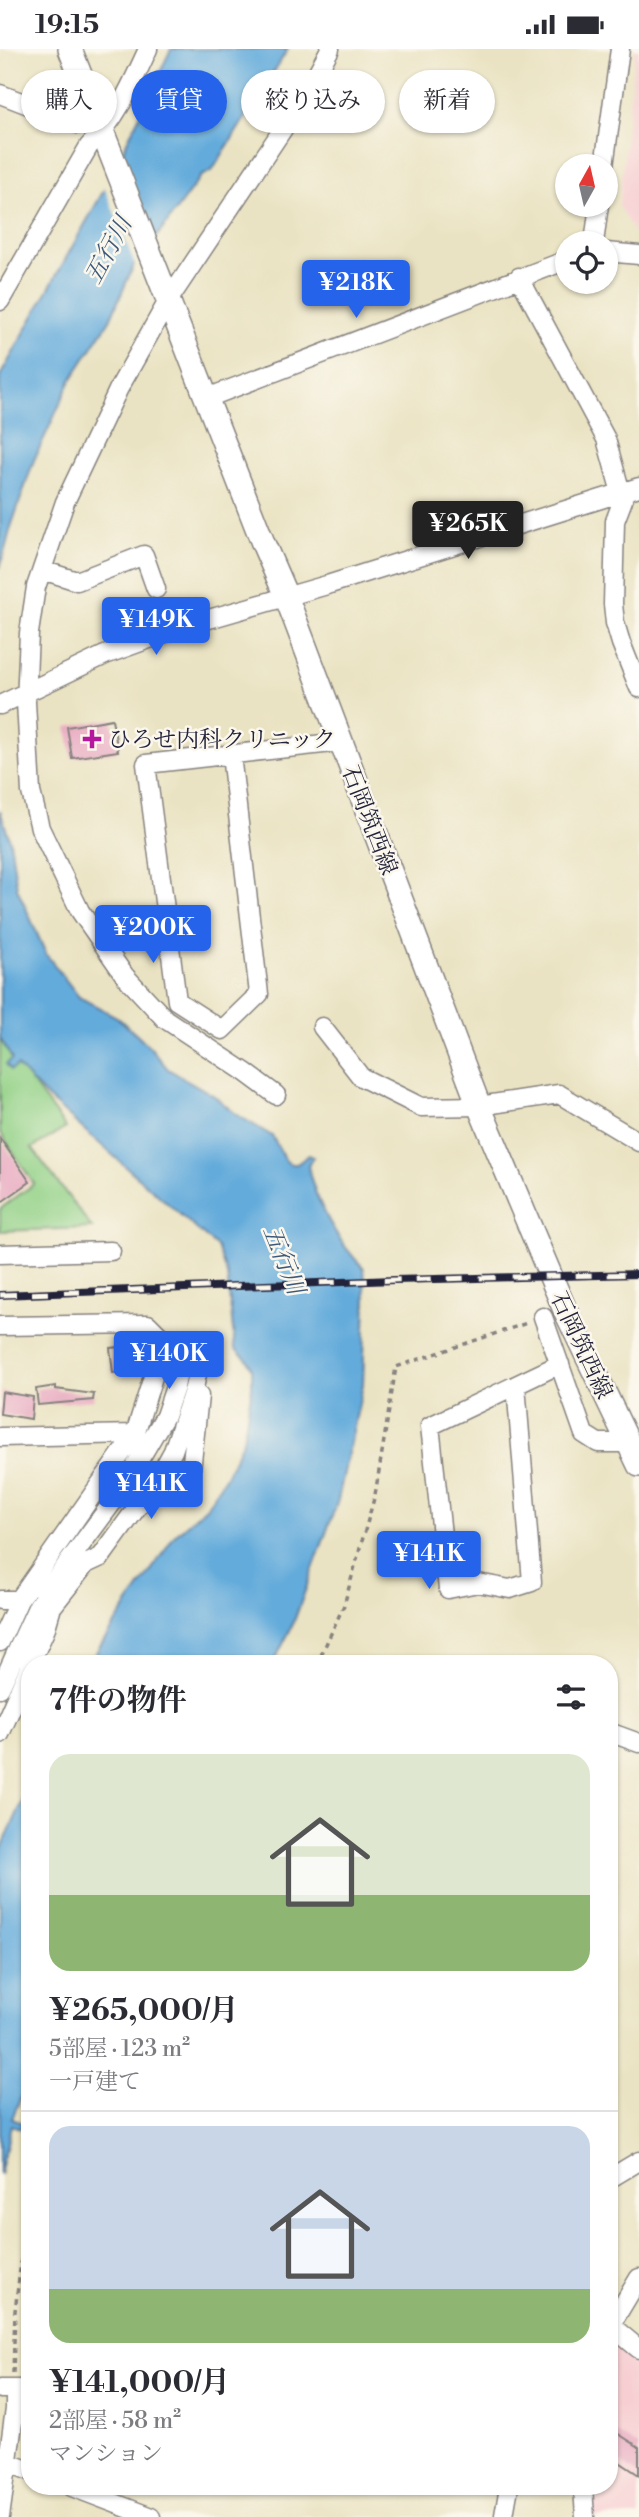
<!DOCTYPE html>
<html lang="ja">
<head>
<meta charset="utf-8">
<style>
	:root { --surface:#fff; --page:#f2f2f3; --text:#2b2b33; --muted:#7c7c81; --line:#e1e1e2; --accent:#2563eb }
	body { margin:0; font-family:"Libre Bodoni","Noto Serif JP",serif; background:var(--page); color:var(--text); height:100vh; display:flex; flex-direction:column; font-size:26px; white-space:nowrap }
	* { box-sizing:border-box; margin:0 }
	p { font-size:23px; color:var(--muted) }
	.icon { flex:none; width:38px; height:38px; fill:none; stroke:currentColor; stroke-width:2; stroke-linecap:round; stroke-linejoin:round }
	.map { position:relative; flex:1; overflow:hidden }
	.sheet { position:absolute; left:21px; top:1606px; width:597px; height:840px; display:flex; flex-direction:column; background:var(--surface); border-radius:28px; box-shadow:0 2px 5px #0004 }
	.sheet>* { flex:none }
	.guide { position:absolute; left:21px; top:21px; width:598px; height:63px; display:flex; gap:14px }
	.needle { width:46px; rotate:8deg }
	.tools { position:absolute; left:555px; top:105px; display:grid; gap:14px }
	.tools a { display:grid; place-items:center; width:63px; height:63px; border-radius:50%; background:var(--surface); box-shadow:0 2px 5px #0004; font-size:35px }
	.price { position:absolute; translate:-50% -60px; padding:0 16px; border-radius:7px; background:var(--accent); color:#fff; font-size:23px; line-height:46px; filter:drop-shadow(0 2px 4px #0008) }
	.price::after { content:''; position:absolute; left:50%; top:42px; width:21px; height:16px; margin-left:-10px; background:inherit; clip-path:polygon(0 0,100% 0,50% 100%) }
	.price.selected { background:#222; color:#fff }
	ul { padding:0; list-style:none }
	li { display:grid; align-content:center; gap:14px; height:371px; padding:0 28px }
	li+li { border-top:2px solid var(--line) }
	li span { display:grid; place-items:center; height:217px; border-radius:21px; color:#555 }
	li>.icon { margin-inline-start:auto }
	span .icon { width:126px; height:126px; fill:#fffc; stroke-width:1 }
	li b { font-size:30px }
	h2 { display:flex; justify-content:space-between; align-items:center; height:84px; padding:0 28px; font-size:30px }
	.pill { padding:0 24px; border-radius:32px; background:var(--surface); box-shadow:0 2px 5px #0004; font-size:24px; line-height:63px }
	.pill.selected { background:var(--accent); color:#fff }
	.status { display:flex; justify-content:space-between; align-items:center; height:49px; padding:0 35px; background:var(--surface); direction:ltr }
	.status svg { height:19px; fill:currentColor }
	.map>svg:first-child { display:block }
	.built { fill:#f7cfd3 }
	.green { fill:#93d187; stroke:#5a7a61; stroke-width:2 }
	.water { fill:#64abdb; stroke:#43668b; stroke-width:2 }
	.pier { fill:#eae3c3 }
	.building { fill:#e9adc3 }
	.lines { fill:none; stroke-linecap:round; stroke-linejoin:round }
	.minor-casing { stroke:#86827f; stroke-width:21 }
	.major-casing { stroke:#86827f; stroke-width:26 }
	.path { stroke:#86827f; stroke-width:3.5; stroke-dasharray:5 5; stroke-linecap:butt }
	.minor { stroke:#fff; stroke-width:18 }
	.major { stroke:#fff; stroke-width:23 }
	.rail-casing { stroke:#22223b; stroke-width:8 }
	.rail { stroke:#fbf7ec; stroke-width:5; stroke-dasharray:16; stroke-linecap:butt }
	.poi-dot { fill:#b5179e; stroke:#fbf7ec; stroke-width:2.5 }
	.labels { text-anchor:middle; stroke-width:5; stroke-linejoin:round; paint-order:stroke }
	.poi-label { font-size:23px; fill:#22223b; stroke:#fbf7ec; text-anchor:start }
	.street-label { font-size:23px; fill:#22223b; stroke:#fbf7ec }
	.water-label { font-size:24px; font-style:italic; fill:#3c597b; stroke:#fbf7ec }
</style>
</head>
<body>
<div class="status"><b>19:15</b><svg viewBox="0 0 49 12"><path d="M0 12V9h3v3zM5 12V6h3v6zM10 12V3h3v9zM15 12V0h3v12zM26 1h20v11H26zM47 4h2v5h-2z"/></svg></div>
<div class="map">
<svg width="639" height="2468" viewBox="0 0 639 2468">
	<rect width="100%" height="100%" fill="#fbf7ec"/>
	<filter id="ink" filterUnits="userSpaceOnUse"><feTurbulence type="fractalNoise" baseFrequency=".0143" numOctaves="2"/><feDisplacementMap in="SourceGraphic" scale="14" xChannelSelector="R" yChannelSelector="G"/><feConvolveMatrix kernelMatrix="1 2 1 2 8 2 1 2 1" color-interpolation-filters="sRGB"/></filter>
	<filter id="wash" filterUnits="userSpaceOnUse"><feTurbulence type="fractalNoise" baseFrequency=".00686" numOctaves="4" result="noise"/><feDisplacementMap in="SourceGraphic" scale="28" xChannelSelector="R" yChannelSelector="G"/><feGaussianBlur stdDeviation="1.57" result="paint"/><feColorMatrix in="noise" values="0 0 0 0 0 0 0 0 0 0 0 0 0 0 0 0 0 1.4 0 .05"/><feComposite in="paint" operator="in"/></filter>
	<g filter="url(#wash)">
		<rect width="100%" height="100%" fill="#eae3c3"/>
		<path class="built" d="M635,0H639V191L619,158Z
			M611,2291L639,2313V2468H592L590,2438H609V2296Z"/>
		<path class="green" d="M0,991L66,1079L32,1099L92,1179L0,1182V1160L34,1135L0,1083Z"/>
		<path class="water" d="M171,0H288L212,122L201,127L162,181L136,211L110,271L71,331L34,411L11,478L0,519V327L104,141Z
			M0,761L10,792L17,839L46,905L79,948L117,968L150,998L168,1020L213,1046L236,1065L272,1087L286,1112L291,1115H297L309,1106L313,1108L308,1117C314,1150 339,1196 364,1219L366,1251L363,1336L338,1451L293,1575L273,1615H88L175,1486L207,1457L226,1427L243,1391L252,1338V1320L248,1311L235,1300L227,1226L217,1198L48,1049L17,1017L11,1021L6,1015L12,1010L0,989Z
			M30,1736V2025L12,2070L25,2075L23,2080L11,2076L0,2126V1803Z"/>
		<path class="pier" d="M119,101L156,193L136,218L103,135Z"/>
		<g id="blocks">
			<path class="building" d="M112,670L118,702L72,709L67,678Z
				M0,1089L30,1133L0,1154Z
				M130,1297L134,1322L113,1324L110,1299Z
				M56,1337V1340L94,1345L93,1351L38,1356L36,1340Z
				M2,1343L33,1348L31,1370L0,1365Z
				M617,2384L639,2398V2426L609,2406V2396Z"/>
		</g>
	</g>
	<g filter="url(#ink)">
		<use href="#blocks" fill-opacity="0" stroke="#86827f" stroke-width="2"/>
		<g class="lines">
			<defs>
				<path id="minor" d="M0,45L78,75L97,69
					M604,117L620,0
					M594,194L599,156
					M606,203L639,206
					M519,228L606,390L623,451L615,472L613,555L615,574L621,594L639,639
					M0,252L89,97C117,70 132,35 148,0
					M207,349L567,211
					M42,521L77,532L144,506L156,540
					M0,656L105,606L188,576L327,536L639,438
					M231,706L259,945L222,981L177,952L146,715L341,693
					M322,978L361,1028L421,1058L479,1057L559,1045L639,1093
					M276,1046L245,1023L165,970L125,927L80,862L40,779L31,743L26,653L29,584L36,538L65,453L119,339L168,252L303,50L330,0
					M0,1205L111,1202
					M543,1268L584,1385L598,1394H627
					M0,1277L148,1275L162,1289L157,1315L135,1385L19,1551L0,1593
					M516,1336L532,1533L510,1540L478,1534L448,1540L430,1377L560,1315
					M0,1388L135,1385
					M189,1441L199,1347
					M43,1547L118,1446L145,1401L165,1367L175,1338L182,1302
					M0,1551H19
					M30,1615L45,1582L52,1558L86,1515L101,1508L157,1431L173,1402L194,1339L200,1312L199,1302L191,1294L160,1298
					M0,1639L38,1556
					M609,1683L639,1694
					M0,1685L30,1617
					M609,2130L639,2112
					M609,2275L639,2300
					M609,2279L639,2229
					M0,2340H30
					M6,2413L30,2422
					M72,2438L151,2468
					M583,2438L585,2468
					M504,2466L509,2438
					M0,2468L15,2360V2340"/>
				<path id="major" d="M70,0L263,494L286,547L479,1057L565,1261L639,1416"/>
			</defs>
			<use href="#minor" class="minor-casing"/>
			<use href="#major" class="major-casing"/>
			<path class="path" d="M317,1615L344,1556L375,1446L396,1318L527,1274
				M13,2324L15,2262L30,2138"/>
			<use href="#minor" class="minor"/>
			<use href="#major" class="major"/>
			<defs>
				<path id="rail" d="M0,1246L394,1231L639,1225"/>
			</defs>
			<use href="#rail" class="rail-casing"/>
			<use href="#rail" class="rail"/>
		</g>
	</g>
	<path class="poi-dot" d="M88.5 679.5h7v7h7v7h-7v7h-7v-7h-7v-7h7z"/>
	<g class="labels">
		<g class="poi-label">
			<text x="108" y="698">ひろせ内科クリニック</text>
		</g>
		<g class="street-label">
			<text transform="translate(370 771) rotate(69)" y="8">石岡筑西線</text>
			<text transform="translate(582 1296) rotate(65)" y="8">石岡筑西線</text>
		</g>
		<g class="water-label">
			<text transform="translate(108 201) rotate(-62)" y="8">五行川</text>
			<text transform="translate(284 1211) rotate(68)" y="8">五行川</text>
		</g>
	</g>
</svg>
<div class="tools">
<a><svg class="needle" viewBox="-14 -14 28 28"><path d="M0-13l5 13h-10z" fill="#e53935"/><path d="M0 13l5-13h-10z" fill="#7c7c81"/></svg></a>
<a><svg class="icon" aria-label="locate" viewBox="0 0 24 24"><circle cx="12" cy="12" r="6"/><path d="M12 2v4M12 18v4M2 12h4M18 12h4"/></svg></a>
</div>
<b class="price" style="left:356px;top:271px">¥218K</b>
<b class="price selected" style="left:468px;top:512px">¥265K</b>
<b class="price" style="left:156px;top:608px">¥149K</b>
<b class="price" style="left:153px;top:916px">¥200K</b>
<b class="price" style="left:169px;top:1342px">¥140K</b>
<b class="price" style="left:151px;top:1472px">¥141K</b>
<b class="price" style="left:429px;top:1542px">¥141K</b>
<div class="guide">
<a class="pill">購入</a>
<a class="pill selected">賃貸</a>
<a class="pill">絞り込み</a>
<a class="pill">新着</a>
</div>
<section class="sheet">
<h2>7件の物件<svg class="icon" aria-label="filters" viewBox="0 0 24 24"><path d="M4 7h16M4 17h16"/><circle cx="9" cy="7" r="2"/><circle cx="15" cy="17" r="2"/></svg></h2>
<ul>
<li><span style="background:linear-gradient(#dfe7d0 65%,#8fb573 0)"><svg class="icon" aria-label="home" viewBox="0 0 24 24"><path d="M3 11l9-7 9 7M6 9v11h12V9"/></svg></span><div><b>¥265,000/月</b><p>5部屋 · 123 m²</p><p>一戸建て</p></div></li>
<li><span style="background:linear-gradient(#c9d6e8 75%,#8fb573 0)"><svg class="icon" aria-label="home" viewBox="0 0 24 24"><path d="M3 11l9-7 9 7M6 9v11h12V9"/></svg></span><div><b>¥141,000/月</b><p>2部屋 · 58 m²</p><p>マンション</p></div></li>
</ul>
</section>
</div>
</body>
</html>
